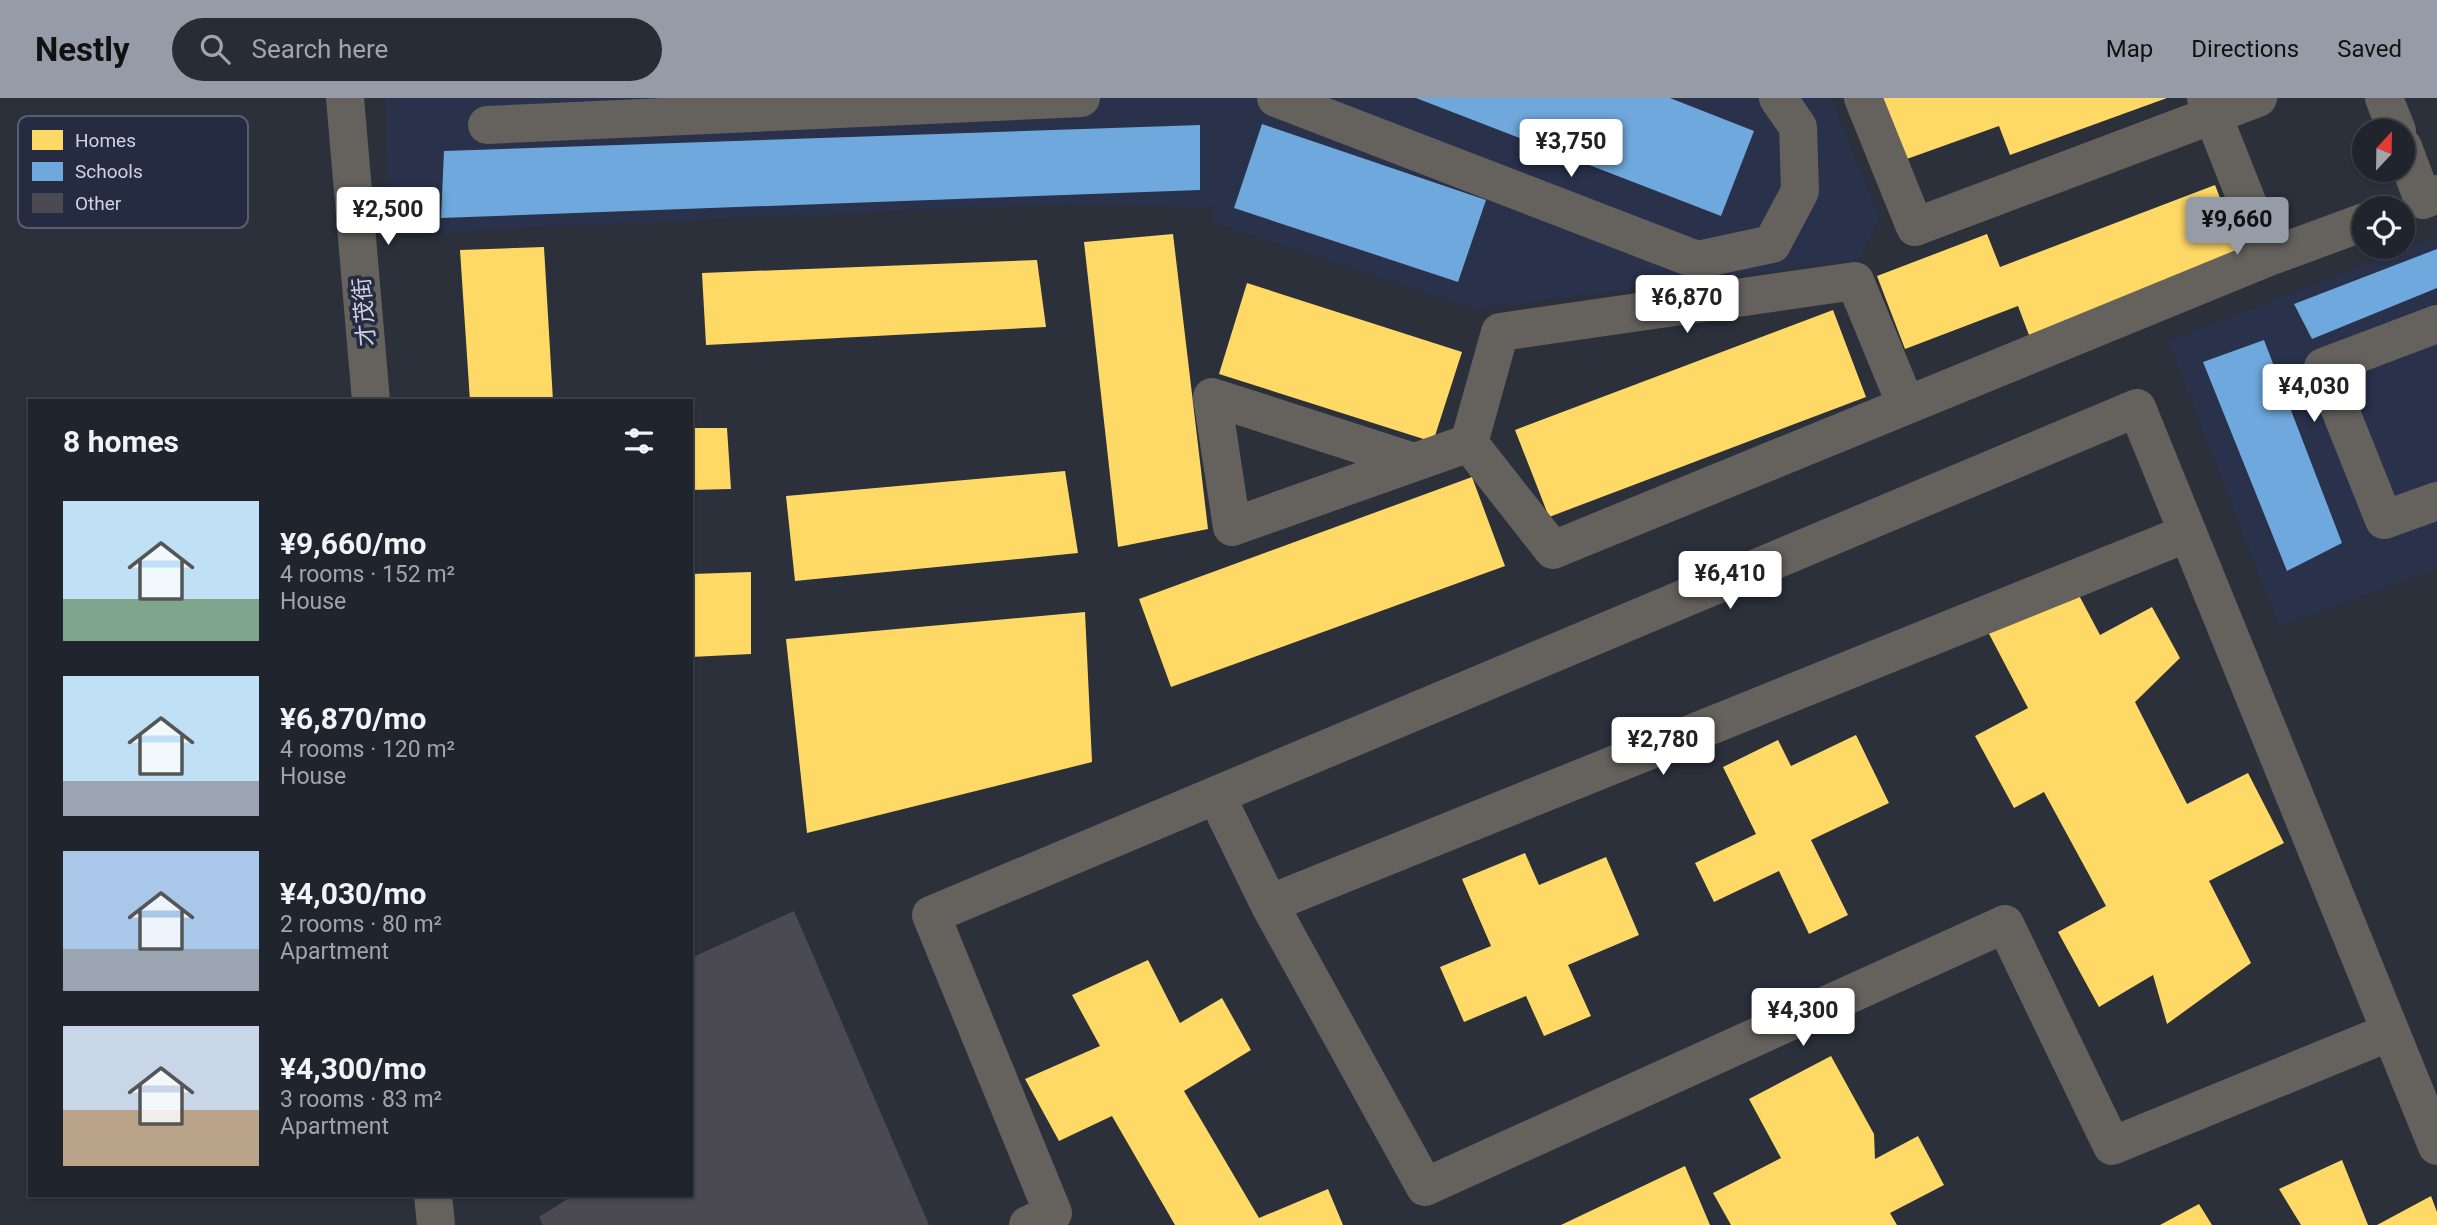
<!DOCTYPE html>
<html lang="en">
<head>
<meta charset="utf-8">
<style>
	:root { --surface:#20242c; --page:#282c34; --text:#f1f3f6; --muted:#a2a4a9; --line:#3d4148; --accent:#969ba8 }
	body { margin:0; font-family:Roboto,"Noto Sans SC",sans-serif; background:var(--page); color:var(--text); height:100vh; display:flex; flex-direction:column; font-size:26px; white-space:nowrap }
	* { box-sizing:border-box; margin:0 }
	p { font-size:23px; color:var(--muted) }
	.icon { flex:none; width:38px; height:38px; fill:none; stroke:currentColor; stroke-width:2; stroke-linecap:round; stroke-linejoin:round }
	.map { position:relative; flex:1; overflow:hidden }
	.drawer { position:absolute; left:28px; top:301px; width:665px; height:798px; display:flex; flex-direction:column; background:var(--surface); border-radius:0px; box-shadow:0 2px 5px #0004,0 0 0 2px var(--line) }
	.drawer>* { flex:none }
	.needle { width:46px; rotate:22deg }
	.buttons { position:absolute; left:2352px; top:21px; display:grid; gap:14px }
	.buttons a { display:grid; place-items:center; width:63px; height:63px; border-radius:50%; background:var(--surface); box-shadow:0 2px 5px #0004,0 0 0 2px var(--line); font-size:35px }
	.price { position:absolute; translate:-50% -60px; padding:0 16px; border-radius:7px; background:#fff; color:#222; font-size:23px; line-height:46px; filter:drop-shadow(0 2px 4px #0008) }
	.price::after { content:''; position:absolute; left:50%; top:42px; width:21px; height:16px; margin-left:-10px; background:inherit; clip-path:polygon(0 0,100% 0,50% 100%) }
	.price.active { background:var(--accent); color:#111 }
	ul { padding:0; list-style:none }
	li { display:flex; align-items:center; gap:21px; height:175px; padding:0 35px }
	li span { display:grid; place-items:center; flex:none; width:196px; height:140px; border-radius:0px; color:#555 }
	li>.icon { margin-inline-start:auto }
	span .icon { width:84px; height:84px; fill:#fffc; stroke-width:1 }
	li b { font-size:30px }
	h2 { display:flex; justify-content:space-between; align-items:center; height:84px; padding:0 35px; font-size:30px }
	header { display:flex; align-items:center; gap:42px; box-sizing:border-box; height:98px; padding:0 35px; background:var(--accent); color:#111 }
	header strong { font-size:33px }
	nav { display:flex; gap:38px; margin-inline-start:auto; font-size:24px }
	.search { width:490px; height:63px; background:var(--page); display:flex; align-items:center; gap:18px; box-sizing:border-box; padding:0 24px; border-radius:38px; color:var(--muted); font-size:26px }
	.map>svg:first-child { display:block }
	.built { fill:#29314b }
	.homes { fill:#ffd966 }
	.schools { fill:#6fa8dc }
	.building { fill:#4b4a53 }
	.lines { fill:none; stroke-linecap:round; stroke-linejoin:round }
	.minor { stroke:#65625e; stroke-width:38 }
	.labels { text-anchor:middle; stroke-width:7; stroke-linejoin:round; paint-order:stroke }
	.street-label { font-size:23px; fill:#cfd4e2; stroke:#252c41 }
	.key { fill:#252c41; stroke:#585e71; stroke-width:2 }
	.key-label { font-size:19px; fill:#cfd4e2 }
</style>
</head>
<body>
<header>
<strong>Nestly</strong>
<div class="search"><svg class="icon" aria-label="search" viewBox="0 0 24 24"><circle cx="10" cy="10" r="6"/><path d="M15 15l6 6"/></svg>Search here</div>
<nav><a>Map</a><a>Directions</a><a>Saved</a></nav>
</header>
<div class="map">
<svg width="2437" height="1127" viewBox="0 0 2437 1127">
	<rect width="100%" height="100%" fill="#2b303b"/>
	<path class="built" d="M385,0H1831L1880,120L1859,162L1474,211L1215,125L1213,109L1055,106L390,136Z
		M2437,139V471L2279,528L2168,243Z"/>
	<path class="homes" d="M1881,0H2167L2010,57L1999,28L1904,62Z
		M2215,87L2242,156L2029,237L2018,208L1905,251L1877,178L1987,136L2000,169Z
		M1173,136L1208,431L1118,449L1084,144Z
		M544,149L553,303H470L460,152Z
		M1037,162L1046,229L706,247L702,175Z
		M1247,185L1462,254L1433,344L1219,276Z
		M1833,212L1866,299L1549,419L1515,332Z
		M691,330H727L731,391L691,392Z
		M1065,373L1078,455L795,483L786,398Z
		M1472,379L1505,468L1171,589L1139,501Z
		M751,474V556L691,559V476Z
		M2073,486L2100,537L2152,509L2180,560L2135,604L2187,706L2248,675L2284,745L2209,783L2251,865L2167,926L2153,877L2099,909L2058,834L2106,808L2044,694L2014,710L1975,638L2028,610L1987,532Z
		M1085,514L1092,664L807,735L786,541Z
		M1856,637L1889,705L1811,742L1848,817L1809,836L1779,773L1714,804L1695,765L1756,736L1723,669L1778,642L1791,668Z
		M1525,755L1539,787L1606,759L1639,837L1568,867L1591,918L1544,938L1526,898L1464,924L1440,869L1491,848L1462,781Z
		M1148,862L1180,925L1222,900L1251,952L1184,993L1259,1120L1328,1091L1343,1127H1175L1112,1018L1059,1043L1025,981L1100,948L1072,897Z
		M1831,958L1874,1036L1875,1061L1918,1038L1944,1087L1890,1115L1897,1127H1731L1713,1095L1781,1060L1749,1001Z
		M2342,1062L2368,1127H2301L2279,1091Z
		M1685,1068L1710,1127H1561Z
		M2431,1098L2437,1114V1127H2377Z
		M2199,1106L2212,1127H2160Z"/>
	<path class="schools" d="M1416,0H1670L1754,33L1721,118Z
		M1262,26L1486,102L1458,184L1234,110Z
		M1200,27V92L441,120L444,53Z
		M2437,151V190L2312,241L2294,206Z
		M2264,242L2342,445L2287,473L2203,264Z"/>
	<path class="building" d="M794,813L929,1127H543L539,1119L574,1097H691V860Z"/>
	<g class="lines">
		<path class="minor" d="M345,0L371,303
			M1276,0L1697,162L1772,146L1800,93L1798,29L1778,0
			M1863,0L1915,129L2258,0
			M2206,0L2269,159L2364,124
			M2384,0L2397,33
			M487,27L1081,0
			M2403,49L2423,102L2437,96
			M2437,226L2323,269L2384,422L2437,403
			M1469,345L1500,234L1855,183L1906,307
			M1414,364L1212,299L1232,429L1469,345L1553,452L2269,159
			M1216,697L1269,806L2188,435
			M1269,806L1425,1089L2005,826L2112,1048L2390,934
			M433,1097L436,1127
			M1028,1127L1053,1115L931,817L2137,310L2437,1048"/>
	</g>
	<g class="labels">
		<g class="street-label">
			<text transform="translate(364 214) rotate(-95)" y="8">才茂街</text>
		</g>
	</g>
	<rect x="18" y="18" width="230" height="112" rx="10" class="key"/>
	<rect x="32" y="32" width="31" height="20" fill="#ffd966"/>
	<rect x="32" y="64" width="31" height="19" fill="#6fa8dc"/>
	<rect x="32" y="95" width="31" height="20" fill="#4b4a53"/>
	<g class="key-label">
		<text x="75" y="49">Homes</text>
		<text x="75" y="80">Schools</text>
		<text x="75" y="112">Other</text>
	</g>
</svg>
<div class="buttons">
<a><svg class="needle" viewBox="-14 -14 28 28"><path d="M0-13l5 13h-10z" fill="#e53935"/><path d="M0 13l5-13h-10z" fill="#a2a4a9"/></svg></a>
<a><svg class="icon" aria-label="locate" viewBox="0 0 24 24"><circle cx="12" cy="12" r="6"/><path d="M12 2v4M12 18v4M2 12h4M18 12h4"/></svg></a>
</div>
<b class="price" style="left:1571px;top:81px">¥3,750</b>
<b class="price" style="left:388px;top:149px">¥2,500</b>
<b class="price active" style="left:2237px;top:159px">¥9,660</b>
<b class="price" style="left:1687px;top:237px">¥6,870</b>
<b class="price" style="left:2314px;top:326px">¥4,030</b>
<b class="price" style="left:1730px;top:513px">¥6,410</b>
<b class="price" style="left:1663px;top:679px">¥2,780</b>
<b class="price" style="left:1803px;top:950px">¥4,300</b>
<section class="drawer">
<h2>8 homes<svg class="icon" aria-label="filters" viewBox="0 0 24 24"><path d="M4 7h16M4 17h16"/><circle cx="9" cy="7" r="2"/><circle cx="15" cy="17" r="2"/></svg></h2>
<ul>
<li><span style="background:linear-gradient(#bfe0f5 70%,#7fa58c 0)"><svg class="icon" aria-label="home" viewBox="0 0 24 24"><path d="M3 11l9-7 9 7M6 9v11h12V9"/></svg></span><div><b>¥9,660/mo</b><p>4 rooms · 152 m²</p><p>House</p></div></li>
<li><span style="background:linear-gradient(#bfe0f5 75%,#9aa5b1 0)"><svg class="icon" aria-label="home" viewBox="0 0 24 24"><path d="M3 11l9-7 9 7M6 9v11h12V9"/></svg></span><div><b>¥6,870/mo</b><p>4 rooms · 120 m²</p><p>House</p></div></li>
<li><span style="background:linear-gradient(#a9c7e8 70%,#9aa5b1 0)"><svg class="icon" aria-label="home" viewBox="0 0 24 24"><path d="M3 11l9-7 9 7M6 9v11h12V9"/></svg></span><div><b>¥4,030/mo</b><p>2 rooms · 80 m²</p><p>Apartment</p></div></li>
<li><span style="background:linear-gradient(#c9d6e8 60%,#b9a48a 0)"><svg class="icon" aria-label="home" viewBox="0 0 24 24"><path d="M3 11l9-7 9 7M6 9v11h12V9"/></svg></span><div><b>¥4,300/mo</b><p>3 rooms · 83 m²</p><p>Apartment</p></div></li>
</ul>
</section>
</div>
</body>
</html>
